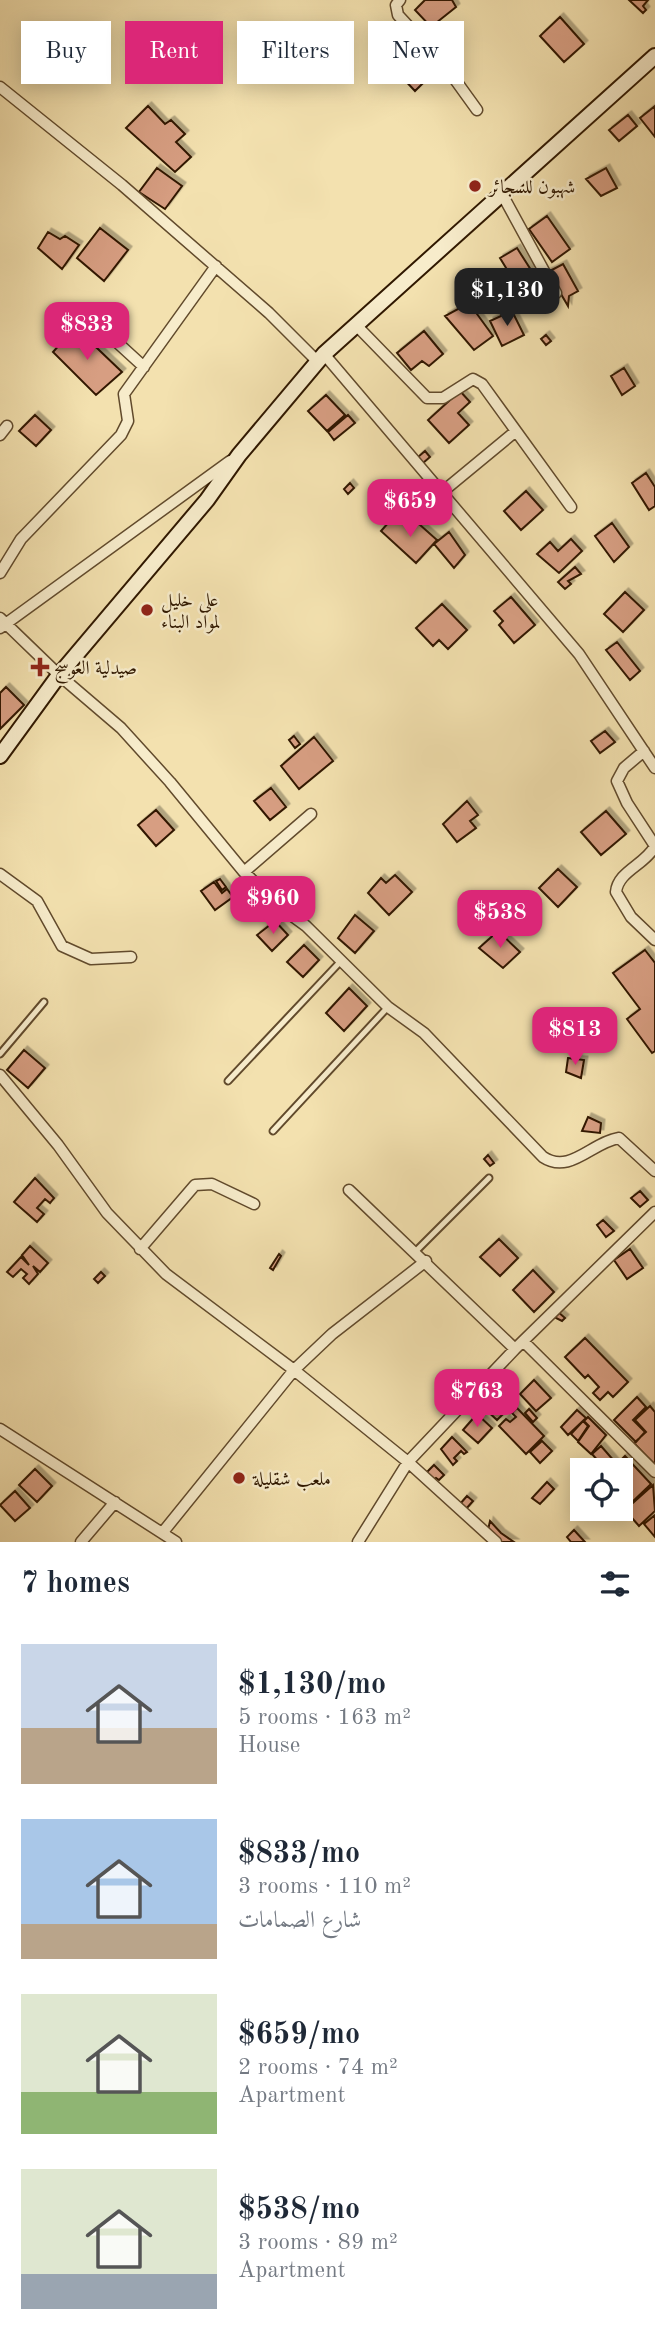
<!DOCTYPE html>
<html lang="en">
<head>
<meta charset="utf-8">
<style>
	:root { --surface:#fff; --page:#f2f2f3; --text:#1f2937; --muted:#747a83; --accent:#db2777 }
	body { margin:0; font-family:"Old Standard TT",Amiri,serif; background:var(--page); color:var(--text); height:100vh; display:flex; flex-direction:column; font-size:26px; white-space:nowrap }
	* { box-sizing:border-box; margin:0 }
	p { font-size:23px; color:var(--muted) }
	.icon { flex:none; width:38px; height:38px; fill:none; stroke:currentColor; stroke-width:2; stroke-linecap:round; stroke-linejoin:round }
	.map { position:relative; height:1542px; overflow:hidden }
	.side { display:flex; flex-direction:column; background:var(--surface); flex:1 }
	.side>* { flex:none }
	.hud { position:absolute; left:21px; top:21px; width:614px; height:63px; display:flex; gap:14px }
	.buttons { position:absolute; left:570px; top:1458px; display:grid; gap:14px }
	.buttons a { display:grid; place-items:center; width:63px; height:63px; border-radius:0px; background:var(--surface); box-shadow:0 4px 18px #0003; font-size:35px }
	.price { position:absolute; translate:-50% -60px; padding:0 16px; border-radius:14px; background:var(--accent); color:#fff; font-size:23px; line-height:46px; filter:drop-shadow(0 2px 4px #0008) }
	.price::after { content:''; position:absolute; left:50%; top:42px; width:21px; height:16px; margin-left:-10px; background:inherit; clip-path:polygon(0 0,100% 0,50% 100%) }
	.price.current { background:#222; color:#fff }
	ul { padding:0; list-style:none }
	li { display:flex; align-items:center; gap:21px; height:175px; padding:0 21px }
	li span { display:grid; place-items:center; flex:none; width:196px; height:140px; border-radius:0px; color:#555 }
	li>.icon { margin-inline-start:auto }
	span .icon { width:84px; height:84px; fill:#fffc; stroke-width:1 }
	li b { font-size:30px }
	h2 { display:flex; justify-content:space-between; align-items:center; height:84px; padding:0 21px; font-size:30px }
	.tag { padding:0 24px; border-radius:0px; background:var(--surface); box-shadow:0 4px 18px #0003; font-size:24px; line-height:63px }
	.tag.current { background:var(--accent); color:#fff }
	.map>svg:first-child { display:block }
	.building { fill:#d79e82; stroke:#301800; stroke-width:2; filter:url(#shadow) }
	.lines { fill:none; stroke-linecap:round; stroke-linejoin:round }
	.lane-casing { stroke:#614a2c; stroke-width:9 }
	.street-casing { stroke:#614a2c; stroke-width:13 }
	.secondary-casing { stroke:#301800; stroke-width:18 }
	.lane { stroke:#f7eccb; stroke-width:5 }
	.street { stroke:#f7eccb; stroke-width:10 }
	.secondary { stroke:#f7eccb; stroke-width:14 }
	.poi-dot { fill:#8f2418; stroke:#f7eccb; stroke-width:2.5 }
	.labels { text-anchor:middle; stroke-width:5; stroke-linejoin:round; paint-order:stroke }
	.poi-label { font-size:19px; fill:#301800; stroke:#f7eccb; text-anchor:start }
</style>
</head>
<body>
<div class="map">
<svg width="655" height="1542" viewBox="0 0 655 1542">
	<defs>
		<filter id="shadow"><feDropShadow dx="3.5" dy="-3.5" stdDeviation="0" flood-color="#0004"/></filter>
	</defs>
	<rect width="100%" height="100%" fill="#f3e1af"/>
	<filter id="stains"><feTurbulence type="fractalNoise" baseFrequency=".00286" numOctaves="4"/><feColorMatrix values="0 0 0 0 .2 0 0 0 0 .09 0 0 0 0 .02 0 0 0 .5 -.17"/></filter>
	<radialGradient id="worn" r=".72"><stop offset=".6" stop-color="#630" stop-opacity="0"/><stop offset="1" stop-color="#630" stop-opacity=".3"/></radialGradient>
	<path class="building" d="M425,0H452L456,7L431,27L415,10Z
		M629,0H648L643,6L646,10L643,13Z
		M560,17L584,44L564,62L540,36Z
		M421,53L433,66L431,82L425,81L415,91L399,74Z
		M148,106L165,124L171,120L185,134L176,142L191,157L175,172L126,128Z
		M655,106V137L640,118Z
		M628,115L637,126L619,141L609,130Z
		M157,168L182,186L165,209L139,192Z
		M606,168L617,188L601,196L586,179Z
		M547,216L570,249L552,262L529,229Z
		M100,228L128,250L104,281L77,258Z
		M48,232L60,239L65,236L79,245L62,269L38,248Z
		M517,248L531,270L514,281L500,258Z
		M563,264L578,291L569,296L568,306L548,272Z
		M495,276L508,300L489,311L475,287Z
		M469,303L493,336L474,350L445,316Z
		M512,311L524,335L502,346L490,321Z
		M75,327L122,372L96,395L53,352Z
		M424,331L443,354L429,366L422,361L411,370L397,353Z
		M546,335L551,341L546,345L541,339Z
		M624,368L635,386L622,395L611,376Z
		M460,391L470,402L458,413L469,425L449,443L428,420Z
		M326,395L345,415L327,431L308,411Z
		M35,415L51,430L36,446L19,431Z
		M348,415L355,423L334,440L328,432Z
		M425,451L430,457L423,463L418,457Z
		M646,473L655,487V506L649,510L632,483Z
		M350,483L354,488L348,494L344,489Z
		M526,491L543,510L521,530L504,511Z
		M389,522L419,524L437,540L416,563L381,531Z
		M612,523L629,547L614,562L595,536Z
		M449,532L465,555L454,568L434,544Z
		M571,539L582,551L559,573L537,554L550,542L558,551Z
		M575,567L581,574L568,581L571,584L565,589L558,582Z
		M625,592L644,610L623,632L604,614Z
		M511,597L535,625L514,643L499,625L503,621L494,611Z
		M442,604L467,630L448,649L439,640L433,646L416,628Z
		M617,642L640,671L630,680L606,650Z
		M40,660L47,667L40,674L33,667Z
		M6,687L24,705L0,729V693Z
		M605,731L615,742L600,753L591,741Z
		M294,736L300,744L295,748L289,740Z
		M314,737L333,761L299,789L281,766Z
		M271,788L286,807L270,820L254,801Z
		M467,801L478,815L470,821L476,828L457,842L443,824Z
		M156,810L174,830L156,846L138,825Z
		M606,811L626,834L601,855L581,832Z
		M558,869L577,887L558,907L539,888Z
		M395,875L412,892L389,915L368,893L381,878L386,883Z
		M220,879L226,887L222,890L216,881Z
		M214,882L222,893L227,889L233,897L215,910L201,891Z
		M355,915L374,931L355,953L338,938Z
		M275,921L288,935L272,951L257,935Z
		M498,931L520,952L503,968L479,948Z
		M304,945L319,960L303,977L287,962Z
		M645,950L655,963V1051L652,1053L627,1019L640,1009L613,973Z
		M349,988L367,1006L344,1031L326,1013Z
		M24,1050L45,1068L28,1088L7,1070Z
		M568,1058L584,1060L581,1078L566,1072Z
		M588,1117L601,1123L600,1133L582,1131Z
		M488,1155L494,1163L490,1166L484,1159Z
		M35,1178L54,1198L50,1203L45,1199L37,1208L44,1214L37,1222L14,1202Z
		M640,1191L648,1200L640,1207L631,1198Z
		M603,1220L614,1231L606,1237L597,1225Z
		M499,1239L518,1258L500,1276L480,1257Z
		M30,1246L48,1263L40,1272L33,1266L38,1274L29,1284L23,1278L27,1274L21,1269L13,1277L7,1272L21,1257L29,1265L22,1255Z
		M630,1249L643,1268L627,1279L614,1260Z
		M279,1254L281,1256L273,1270L270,1268Z
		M533,1270L554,1292L534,1312L513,1290Z
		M101,1272L105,1276L98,1283L94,1279Z
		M557,1311L565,1318L562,1321L552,1316Z
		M585,1338L628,1382L613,1397L608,1392L600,1400L593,1393L599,1387L588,1375L585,1378L565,1357Z
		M534,1380L551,1398L536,1411L520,1394Z
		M501,1390L516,1406L510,1413L501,1404L505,1412L497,1420L483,1407Z
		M637,1397L646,1407L633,1420L645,1432L636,1442L614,1420Z
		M650,1406L655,1412V1466L634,1443L646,1432L635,1420Z
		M517,1408L544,1436L526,1454L499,1426L506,1419L510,1422L516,1417L512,1413Z
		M529,1409L537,1418L533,1422L525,1413Z
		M577,1410L586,1418L568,1435L561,1427Z
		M477,1414L492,1428L478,1443L463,1430Z
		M588,1417L606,1435L591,1454L578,1442L589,1426L584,1421Z
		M583,1421L588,1426L578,1441L571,1434Z
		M452,1437L467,1452L464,1454L461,1451L454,1458L457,1461L453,1465L441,1449Z
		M542,1441L552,1451L540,1463L530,1452Z
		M601,1446L615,1462L606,1470L592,1454Z
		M625,1456L651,1484L629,1505L621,1496V1470H611Z
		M434,1465L444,1475L439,1480L436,1478L433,1480L426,1473Z
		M35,1469L52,1486L37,1502L19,1485Z
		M547,1482L554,1489L540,1504L532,1498Z
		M653,1485L655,1511L639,1526L625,1510Z
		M15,1491L30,1508L15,1521L0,1505Z
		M467,1496L473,1501L466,1509L460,1504Z
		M655,1515V1537L644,1524Z
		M490,1521L501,1533L514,1542H501L488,1530Z
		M574,1530L585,1542H571L567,1537Z"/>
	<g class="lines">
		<defs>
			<path id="lane" d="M0,1054L44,1002
				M228,1081L341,961
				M273,1131L388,1007
				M415,1252L489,1178"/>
			<path id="street" d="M400,0L396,5L398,15L446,67L477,110
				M0,87L122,185L269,313L317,361
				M502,194L556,293
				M97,324L144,367
				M356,325L427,398H443L473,379L482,384L571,507
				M324,354L579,654L655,768
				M0,435L7,426
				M441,493L516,431
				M0,573L21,539L121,435L128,421L124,394L216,266
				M0,618L59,675L121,728L170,782L244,872L280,907L306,926L388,1007L424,1033L543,1157C570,1175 592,1142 619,1138L655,1171
				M0,628L230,461
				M644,751L624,768L617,781L627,803L655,846C645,865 618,871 616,892L631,917L655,940
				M244,872L311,814
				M0,874L37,901L62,946L91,959L131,957
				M0,1075L58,1145L107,1213L166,1274L294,1370L408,1462L496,1542
				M349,1190L515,1349
				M140,1249L195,1185L212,1184L254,1204
				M524,1342L655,1472
				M0,1429L176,1542
				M163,1532L294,1370L332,1334L426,1261
				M81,1542L115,1502
				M358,1542L408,1462L515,1349L655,1212"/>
			<path id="secondary" d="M0,756L59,675L207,500L239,455L324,354L655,56"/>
		</defs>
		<use href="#lane" class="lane-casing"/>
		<use href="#street" class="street-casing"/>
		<use href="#secondary" class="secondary-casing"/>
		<use href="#lane" class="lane"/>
		<use href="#street" class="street"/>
		<use href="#secondary" class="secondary"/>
	</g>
	<g class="poi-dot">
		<circle cx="475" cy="186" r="7"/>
		<circle cx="147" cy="610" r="7"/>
		<path d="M36.5 656.5h7v7h7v7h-7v7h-7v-7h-7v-7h7z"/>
		<circle cx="239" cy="1478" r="7"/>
	</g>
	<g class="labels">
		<g class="poi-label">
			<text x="489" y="193">شهبون للسجائر</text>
			<text x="161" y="606">علي خليل<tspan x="161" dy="22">لمواد البناء</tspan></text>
			<text x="54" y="674">صيدلية العوسج</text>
			<text x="253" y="1485">ملعب شقليلة</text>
		</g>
	</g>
	<rect width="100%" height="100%" filter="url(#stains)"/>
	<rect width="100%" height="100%" fill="url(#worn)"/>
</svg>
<div class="buttons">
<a><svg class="icon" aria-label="locate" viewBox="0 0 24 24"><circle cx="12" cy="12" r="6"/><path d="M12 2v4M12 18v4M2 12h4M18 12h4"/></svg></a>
</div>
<b class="price current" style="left:507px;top:328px">$1,130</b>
<b class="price" style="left:87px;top:362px">$833</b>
<b class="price" style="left:410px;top:539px">$659</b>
<b class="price" style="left:273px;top:936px">$960</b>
<b class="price" style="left:500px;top:950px">$538</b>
<b class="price" style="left:575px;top:1067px">$813</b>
<b class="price" style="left:477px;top:1429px">$763</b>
<div class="hud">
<a class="tag">Buy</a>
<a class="tag current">Rent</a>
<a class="tag">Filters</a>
<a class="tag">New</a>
</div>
</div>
<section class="side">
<h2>7 homes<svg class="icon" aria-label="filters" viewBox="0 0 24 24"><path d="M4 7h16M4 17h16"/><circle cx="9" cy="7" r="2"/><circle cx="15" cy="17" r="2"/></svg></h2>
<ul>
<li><span style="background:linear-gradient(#c9d6e8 60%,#b9a48a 0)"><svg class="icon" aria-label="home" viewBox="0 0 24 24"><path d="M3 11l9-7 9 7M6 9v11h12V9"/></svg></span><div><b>$1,130/mo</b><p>5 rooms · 163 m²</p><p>House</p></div></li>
<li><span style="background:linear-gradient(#a9c7e8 75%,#b9a48a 0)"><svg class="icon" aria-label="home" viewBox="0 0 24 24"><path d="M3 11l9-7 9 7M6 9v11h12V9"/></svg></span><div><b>$833/mo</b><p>3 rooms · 110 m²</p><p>شارع الصمامات</p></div></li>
<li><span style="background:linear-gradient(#dfe7d0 70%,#8fb573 0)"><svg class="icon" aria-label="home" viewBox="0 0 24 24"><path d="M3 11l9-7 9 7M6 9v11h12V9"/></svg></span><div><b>$659/mo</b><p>2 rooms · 74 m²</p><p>Apartment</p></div></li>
<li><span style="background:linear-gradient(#dfe7d0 75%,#9aa5b1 0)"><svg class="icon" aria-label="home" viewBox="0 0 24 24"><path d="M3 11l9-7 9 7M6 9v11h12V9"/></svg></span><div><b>$538/mo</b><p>3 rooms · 89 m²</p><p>Apartment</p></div></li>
</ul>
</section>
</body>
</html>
